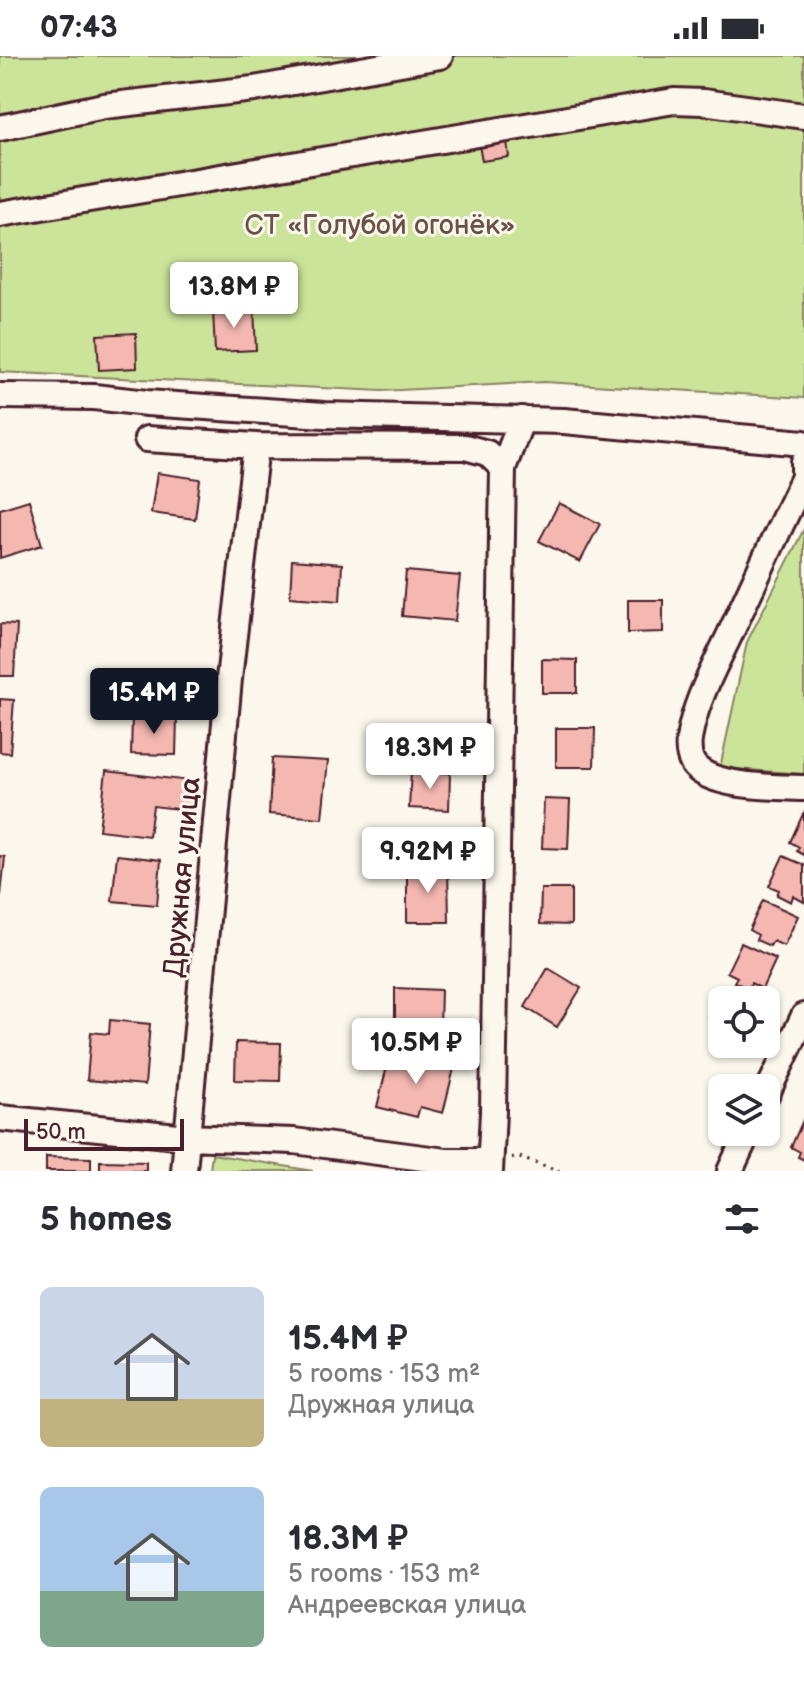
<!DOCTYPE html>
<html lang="en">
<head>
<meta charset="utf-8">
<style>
	:root { --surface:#fff; --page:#f7f7f7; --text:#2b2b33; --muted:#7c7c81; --accent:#111827 }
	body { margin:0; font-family:"Balsamiq Sans",sans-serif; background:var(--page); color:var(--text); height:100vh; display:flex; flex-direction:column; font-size:30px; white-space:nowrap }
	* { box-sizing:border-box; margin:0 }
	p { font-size:26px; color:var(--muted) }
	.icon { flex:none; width:44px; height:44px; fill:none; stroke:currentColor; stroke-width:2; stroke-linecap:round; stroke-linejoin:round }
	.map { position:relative; height:1115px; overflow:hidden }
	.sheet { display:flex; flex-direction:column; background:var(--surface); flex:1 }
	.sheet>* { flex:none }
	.buttons { position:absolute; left:708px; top:930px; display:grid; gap:16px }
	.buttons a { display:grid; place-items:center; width:72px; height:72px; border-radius:12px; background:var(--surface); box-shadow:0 2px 6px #0004; font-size:40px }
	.scale { position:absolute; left:24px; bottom:20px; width:160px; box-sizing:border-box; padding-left:8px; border:4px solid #4a1f2b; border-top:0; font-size:22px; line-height:28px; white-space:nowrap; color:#4a1f2b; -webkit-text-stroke:6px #fbf7ec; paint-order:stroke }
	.price { position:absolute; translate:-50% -68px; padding:0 18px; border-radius:8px; background:#fff; color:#222; font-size:26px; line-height:52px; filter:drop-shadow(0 2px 4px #0008) }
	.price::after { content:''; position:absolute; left:50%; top:48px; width:24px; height:18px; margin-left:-12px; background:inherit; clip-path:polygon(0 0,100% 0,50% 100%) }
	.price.active { background:var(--accent); color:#fff }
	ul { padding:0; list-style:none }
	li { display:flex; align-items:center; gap:24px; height:200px; padding:0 40px }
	li span { display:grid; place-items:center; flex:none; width:224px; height:160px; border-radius:12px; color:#555 }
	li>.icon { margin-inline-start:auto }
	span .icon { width:96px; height:96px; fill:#fffc; stroke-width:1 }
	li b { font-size:34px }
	h2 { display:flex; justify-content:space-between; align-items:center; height:96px; padding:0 40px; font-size:34px }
	.status { display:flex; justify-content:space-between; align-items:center; height:56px; padding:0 40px; background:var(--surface); direction:ltr }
	.status svg { height:22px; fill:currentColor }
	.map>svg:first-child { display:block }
	.green { fill:#cbe49a; stroke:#8a8262; stroke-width:2 }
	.building { fill:#f4b8b1; stroke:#4a1f2b; stroke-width:2 }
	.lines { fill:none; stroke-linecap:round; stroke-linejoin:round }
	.minor-casing { stroke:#4a1f2b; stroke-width:30 }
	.path { stroke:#4a1f2b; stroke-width:4; stroke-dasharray:2 6; stroke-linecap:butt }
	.minor { stroke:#fbf7ec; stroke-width:24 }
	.labels { text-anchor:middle; stroke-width:6; stroke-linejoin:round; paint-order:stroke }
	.park-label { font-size:28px; fill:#6a5047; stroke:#fbf7ec }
	.street-label { font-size:28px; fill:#4a1f2b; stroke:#fbf7ec }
</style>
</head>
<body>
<div class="status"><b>07:43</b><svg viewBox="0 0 49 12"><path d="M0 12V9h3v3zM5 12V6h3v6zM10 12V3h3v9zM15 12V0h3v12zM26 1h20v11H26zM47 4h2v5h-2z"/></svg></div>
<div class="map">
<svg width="804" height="1115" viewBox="0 0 804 1115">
	<rect width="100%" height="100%" fill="#fbf7ec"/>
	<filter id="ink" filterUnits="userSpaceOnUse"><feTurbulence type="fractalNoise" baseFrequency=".0125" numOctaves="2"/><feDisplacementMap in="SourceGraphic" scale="16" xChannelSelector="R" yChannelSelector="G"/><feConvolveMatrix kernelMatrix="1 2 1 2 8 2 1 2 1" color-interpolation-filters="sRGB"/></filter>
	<g filter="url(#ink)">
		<path class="green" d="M0,0H804V342L544,326L382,335L0,316Z
			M804,473V718L720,712L747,586Z
			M212,1098L313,1115H210Z"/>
		<path class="building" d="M507,85L509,101L482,105L479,89Z
			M254,252L256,294L215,296L213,254Z
			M136,277L137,312L99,314L97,279Z
			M157,417L200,423L195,463L151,457Z
			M29,444L42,489L0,502V453Z
			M559,447L600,468L580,506L539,485Z
			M292,504L342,508L340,545L290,541Z
			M406,515L460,520L455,565L402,560Z
			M628,544H663V576L628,577Z
			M0,568L17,569L14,620H0Z
			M542,603L577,604V637H542Z
			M0,643L14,644L10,697L0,696Z
			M132,661L177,662L176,699L131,698Z
			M556,672H595L594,711H556Z
			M272,702L328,705L322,762L269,758Z
			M106,715L199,726L195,755L153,750L149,780L99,774Z
			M411,715L450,717L449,754L409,752Z
			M544,743L570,744L568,793L542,792Z
			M804,756V799L797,795L799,791L790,786Z
			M117,799L161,804L157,849L112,845Z
			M0,800L5,801L1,839H0Z
			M783,800L804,809V846L793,840L791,846L777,839L779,834L769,830Z
			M448,811L449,866H407V812Z
			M541,833H571V869L540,868Z
			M763,844L798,860L784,890L773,885L770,890L756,884L758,879L749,874Z
			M741,887L776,903L762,933L751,927L749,933L734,926L737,921L727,916Z
			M548,912L581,932L557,971L525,951Z
			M721,931L749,944H722V974L715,971L717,966L708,961Z
			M395,932L441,934L440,971L395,970Z
			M110,964L150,968L145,1029L87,1024L91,976L109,978Z
			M236,986L281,987L280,1025L235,1024Z
			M434,998L456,1004L443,1057L420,1051L417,1061L377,1051L389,1002L431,1012Z
			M804,1062V1104L798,1101L800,1096L791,1091Z
			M46,1101L91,1102V1115H46Z
			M100,1105L146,1106V1115H100Z"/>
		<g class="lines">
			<defs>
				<path id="minor" d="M0,72L104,50L254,33L440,0
					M0,158L674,45L703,46L804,60
					M0,340L94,341L147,347L324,359L564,365L804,387
					M147,383L256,390L465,391L487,397L503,412
					M804,406V421C779,472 755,524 731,576C715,610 694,647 689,684C688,692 689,701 693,708C710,732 777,731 804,732
					M766,1039L804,960
					M0,1062L187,1081L294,1085L446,1105H490
					M184,1115L229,623L256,390
					M490,1115L493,1056L503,412L522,363
					M730,1115L748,1076"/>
			</defs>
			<use href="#minor" class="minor-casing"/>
			<path class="path" d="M512,1102L518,1101L559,1115"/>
			<use href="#minor" class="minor"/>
		</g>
	</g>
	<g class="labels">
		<g class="park-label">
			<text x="380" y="178">СТ «Голубой огонёк»</text>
		</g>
		<g class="street-label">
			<text transform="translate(181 821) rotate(-85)" y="10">Дружная улица</text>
		</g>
	</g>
</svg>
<div class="buttons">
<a><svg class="icon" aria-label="locate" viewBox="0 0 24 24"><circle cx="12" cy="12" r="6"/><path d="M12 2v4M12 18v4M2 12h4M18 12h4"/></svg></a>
<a><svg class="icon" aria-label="layers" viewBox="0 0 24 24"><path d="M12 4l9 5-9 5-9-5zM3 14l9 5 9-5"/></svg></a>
</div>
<div class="scale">50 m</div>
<b class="price" style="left:234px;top:274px">13.8M ₽</b>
<b class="price active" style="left:154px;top:680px">15.4M ₽</b>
<b class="price" style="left:430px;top:735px">18.3M ₽</b>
<b class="price" style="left:428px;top:839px">9.92M ₽</b>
<b class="price" style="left:416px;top:1030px">10.5M ₽</b>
</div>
<section class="sheet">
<h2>5 homes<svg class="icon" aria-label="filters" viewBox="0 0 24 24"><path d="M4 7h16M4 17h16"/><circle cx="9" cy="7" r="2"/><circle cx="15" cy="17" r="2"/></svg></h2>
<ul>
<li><span style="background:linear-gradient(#c9d6e8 70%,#c2b280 0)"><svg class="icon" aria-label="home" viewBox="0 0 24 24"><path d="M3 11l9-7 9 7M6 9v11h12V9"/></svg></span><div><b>15.4M ₽</b><p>5 rooms · 153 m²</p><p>Дружная улица</p></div></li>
<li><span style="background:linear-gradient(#a9c7e8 65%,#7fa58c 0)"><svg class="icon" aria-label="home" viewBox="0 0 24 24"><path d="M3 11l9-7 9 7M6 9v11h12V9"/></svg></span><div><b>18.3M ₽</b><p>5 rooms · 153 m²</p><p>Андреевская улица</p></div></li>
</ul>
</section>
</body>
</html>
